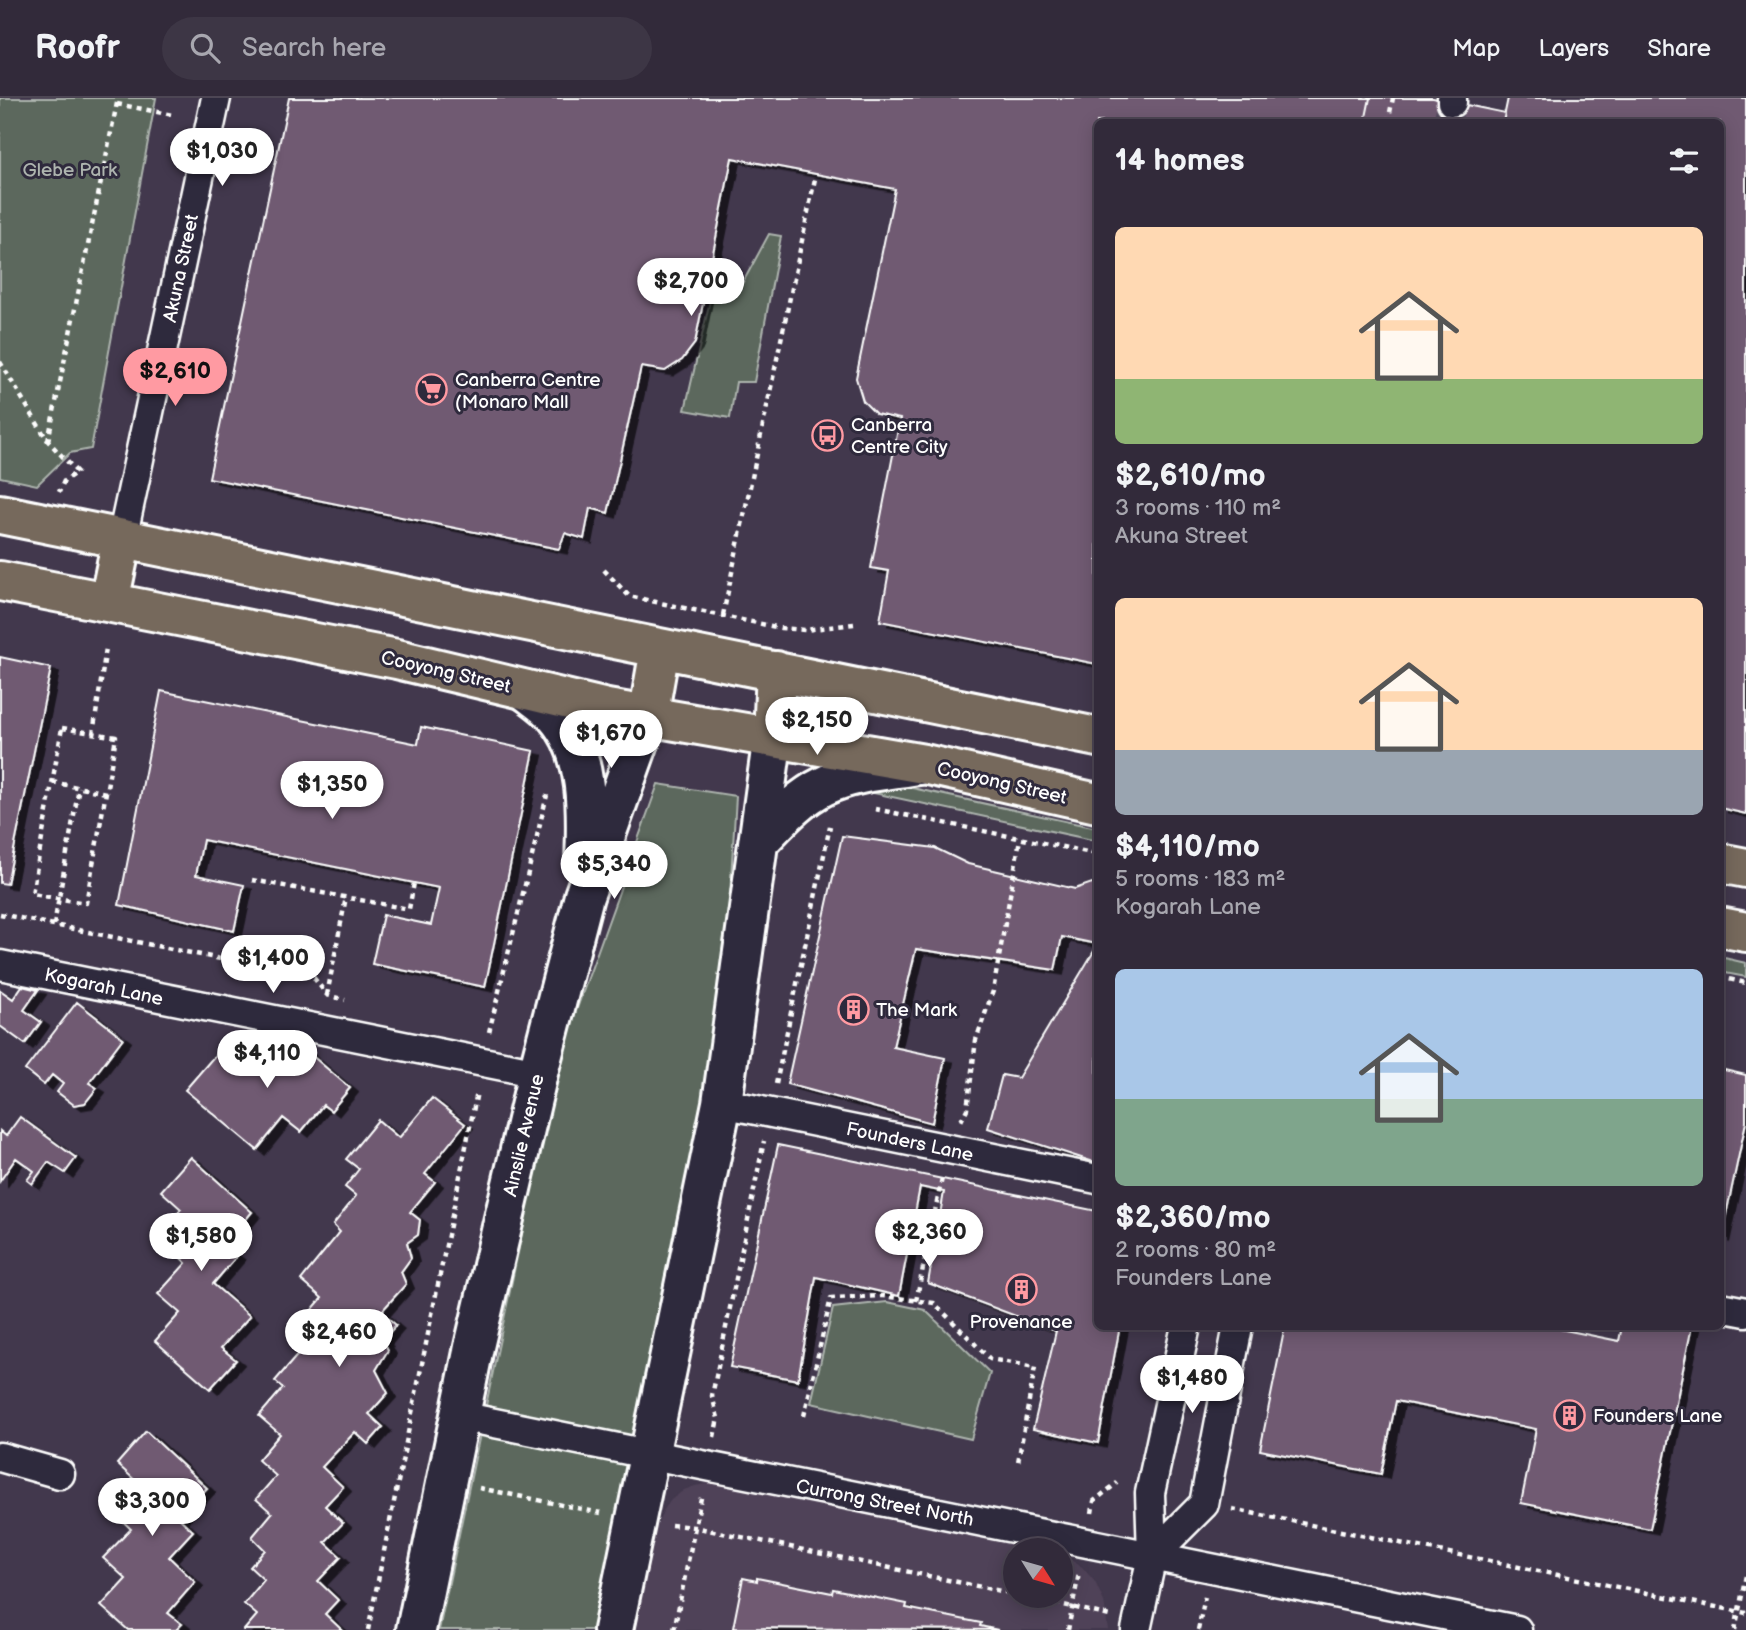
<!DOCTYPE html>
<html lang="en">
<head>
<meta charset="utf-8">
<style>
	:root { --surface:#322a3a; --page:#3d3645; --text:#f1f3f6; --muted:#a8a7af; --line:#4d4654; --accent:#ff9aa2 }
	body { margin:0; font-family:"Balsamiq Sans",sans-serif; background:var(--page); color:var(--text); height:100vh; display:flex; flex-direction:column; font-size:26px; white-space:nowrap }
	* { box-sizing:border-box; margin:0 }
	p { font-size:23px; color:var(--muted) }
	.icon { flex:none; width:38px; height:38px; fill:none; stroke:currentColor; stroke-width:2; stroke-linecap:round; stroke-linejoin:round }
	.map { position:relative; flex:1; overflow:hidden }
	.side { position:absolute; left:1094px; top:21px; width:630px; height:1211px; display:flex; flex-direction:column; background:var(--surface); border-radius:10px; box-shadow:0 4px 18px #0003,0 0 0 2px var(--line) }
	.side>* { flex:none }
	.needle { width:46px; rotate:127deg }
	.controls { position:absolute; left:1003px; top:1440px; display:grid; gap:14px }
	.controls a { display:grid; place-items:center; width:70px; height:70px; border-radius:50%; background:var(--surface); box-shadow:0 4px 18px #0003,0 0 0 2px var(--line); font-size:35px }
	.price { position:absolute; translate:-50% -60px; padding:0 16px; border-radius:24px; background:#fff; color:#222; font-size:23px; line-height:46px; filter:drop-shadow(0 2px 4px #0008) }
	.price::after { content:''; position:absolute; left:50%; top:42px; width:21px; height:16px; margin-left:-10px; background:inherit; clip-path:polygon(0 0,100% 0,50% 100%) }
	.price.active { background:var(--accent); color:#111 }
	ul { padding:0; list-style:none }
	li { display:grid; align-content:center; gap:14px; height:371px; padding:0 21px }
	li span { display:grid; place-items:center; height:217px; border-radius:10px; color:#555 }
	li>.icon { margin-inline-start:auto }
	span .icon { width:126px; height:126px; fill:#fffc; stroke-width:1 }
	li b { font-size:30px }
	h2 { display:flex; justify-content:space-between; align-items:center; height:84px; padding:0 21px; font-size:30px }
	header { display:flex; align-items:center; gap:42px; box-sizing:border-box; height:98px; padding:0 35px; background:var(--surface); border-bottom:2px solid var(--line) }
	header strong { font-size:33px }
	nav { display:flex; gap:38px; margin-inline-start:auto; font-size:24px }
	.search { width:490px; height:63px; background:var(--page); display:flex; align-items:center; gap:18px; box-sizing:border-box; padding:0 24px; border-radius:38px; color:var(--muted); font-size:26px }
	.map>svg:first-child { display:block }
	.built { fill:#504258 }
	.green { fill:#5b685d; stroke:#adb4ae; stroke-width:2 }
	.building { fill:#6f5a72; stroke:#fff; stroke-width:2; filter:url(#shadow) }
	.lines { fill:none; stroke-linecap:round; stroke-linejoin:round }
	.minor-tunnel { stroke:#554c5f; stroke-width:28; stroke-dasharray:28 14; stroke-linecap:butt }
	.minor-casing { stroke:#fff; stroke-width:33 }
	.secondary-casing { stroke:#fff; stroke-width:44 }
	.primary-casing { stroke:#fff; stroke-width:44 }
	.path { stroke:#fff; stroke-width:4.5; stroke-dasharray:5 5; stroke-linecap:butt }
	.minor { stroke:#2f2a3d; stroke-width:28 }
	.secondary { stroke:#2f2a3d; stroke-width:38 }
	.primary { stroke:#76695c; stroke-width:38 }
	.labels { text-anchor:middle; stroke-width:6; stroke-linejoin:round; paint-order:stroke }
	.park-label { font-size:19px; fill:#adb4ae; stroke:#2f2a3d }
	.street-label { font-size:19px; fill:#fff; stroke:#2f2a3d }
	.poi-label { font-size:19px; fill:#fff; stroke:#2f2a3d; text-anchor:start }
</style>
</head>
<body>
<header>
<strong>Roofr</strong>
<div class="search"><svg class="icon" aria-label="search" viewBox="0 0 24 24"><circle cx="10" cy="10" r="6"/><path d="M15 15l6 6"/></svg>Search here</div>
<nav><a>Map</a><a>Layers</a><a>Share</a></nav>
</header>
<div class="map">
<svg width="1746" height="1532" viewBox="0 0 1746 1532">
	<defs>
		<filter id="shadow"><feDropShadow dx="8" dy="4.5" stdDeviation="0" flood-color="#0009"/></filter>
	</defs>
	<rect width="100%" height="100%" fill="#42384d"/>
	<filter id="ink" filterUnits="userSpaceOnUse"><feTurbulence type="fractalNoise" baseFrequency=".0143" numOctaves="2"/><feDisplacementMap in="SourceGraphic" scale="14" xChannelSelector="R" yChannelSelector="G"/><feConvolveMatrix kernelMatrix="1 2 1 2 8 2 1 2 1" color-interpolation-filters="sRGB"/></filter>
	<g filter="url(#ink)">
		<path class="built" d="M712,1385L1048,1452H1015V1498H1060L1061,1456L1082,1469L1095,1484L1104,1504L1108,1532H636L656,1431L663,1413L671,1402L684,1392L695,1388Z"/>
		<path class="green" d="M0,0H156L91,351L70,355L37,387L0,379Z
			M769,136L781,138L754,284H736L730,320L685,312L716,176L741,188Z
			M889,685L1097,730V743L869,694L870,688Z
			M658,686L736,698L723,915L595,1532H439L558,963Z
			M1720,859L1746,865V879L1720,874Z
			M887,1204L925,1212L990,1275L971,1341L811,1305L833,1210Z"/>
		<path class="building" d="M289,0H1370L1365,24H1097V566L880,523L889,473L871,470L900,321L876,316L863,303L856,280L895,91L732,60L695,245L682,262L665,273L641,269L608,415L590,410L584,441L565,435L559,451L209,380Z
			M1370,0H1433L1505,15L1503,24H1365Z
			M1508,0H1746V716L1720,710V24H1503Z
			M0,559L51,570L7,786L0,785Z
			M161,593L418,646L421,629L534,653L485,889L372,866L383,817L431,827L439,790L203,742L196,777L244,787L234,833L119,807Z
			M842,738L935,750L968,766L1075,791L1092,785L1097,788V846L1062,839L1055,872L916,851L893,949L945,960L932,1025L787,986Z
			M1097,848V1065L988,1030L1002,977L1018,980Z
			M22,888L38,892L24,912L41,924L25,946L0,928V892L13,901Z
			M77,904L123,940L89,985L97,990L85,1005L74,1007L57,994L63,986L52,977L44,987L25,972Z
			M290,939L350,990L331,1013L323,1007L301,1034L283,1020L257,1052L185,992L217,955L234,970L258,941L276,956Z
			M1720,971L1746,977V1024L1721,1140Z
			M432,1000L465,1026L425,1076L435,1084L410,1114L420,1122L418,1137L407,1145L411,1160L401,1174L406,1186L381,1214L396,1227L383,1242L388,1252L376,1272L388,1295L369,1316L383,1329L368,1346L355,1334L322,1369L343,1389L325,1408L343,1425L325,1444L341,1459L318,1483L338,1502L325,1516L342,1532H244L257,1517L244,1506L264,1482L250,1469L265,1452L252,1439L272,1415L256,1401L276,1378L258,1362L280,1336L259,1318L283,1290L275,1283L307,1246L317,1254L329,1239L306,1219L322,1200L301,1182L340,1134L333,1127L356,1098L345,1089L359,1071L346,1061L378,1022L399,1040Z
			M20,1019L76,1060L65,1075L48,1064L32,1086L27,1082L34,1073L16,1060L0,1083V1033L6,1038Z
			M778,1047L1097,1113V1228H1120L1098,1345L1033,1331L1056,1233L928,1185L944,1094L920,1089L899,1198L816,1179L798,1282L730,1269Z
			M191,1059L252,1114L224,1148L237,1158L213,1186L250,1218L221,1250L236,1262L210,1291L155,1243L180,1215L158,1196L186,1165L157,1137L181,1111L161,1093Z
			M1285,1228H1545L1619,1243L1622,1228H1692L1650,1431L1521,1405L1536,1331L1396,1303L1381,1376L1260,1352Z
			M146,1333L207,1390L179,1420L193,1433L169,1459L195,1484L168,1515L182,1526L176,1532H128L101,1508L126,1481L103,1460L131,1431L113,1414L138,1385L117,1366Z
			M743,1480L757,1483V1480L832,1495L833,1491L907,1506L906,1510L981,1525L980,1528L998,1532L733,1530Z"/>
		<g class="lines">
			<path class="minor-tunnel" d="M1447,24L1452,4"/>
			<defs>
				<path id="minor" d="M1452,4V0
					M122,441L216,0
					M0,867L538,975
					M722,1005L1097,1081
					M1720,1209L1746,1214
					M460,1318L1517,1532
					M0,1359L60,1376
					M1152,1458L1204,1406L1238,1228
					M1136,1532L1152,1458L1150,1395L1186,1228"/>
				<path id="secondary" d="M525,592C535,600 547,608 555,617C590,655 587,717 585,765
					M758,744C778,724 797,701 824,688C852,674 888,672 919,667
					M416,1532L474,1249L538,975L584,798L648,619
					M613,1532L722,1005L773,638"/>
				<path id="primary" d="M0,416L1097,639
					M0,483L397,561L607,611L924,666L1097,705
					M109,504L122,441
					M648,619L660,551
					M773,638L776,573
					M1720,765L1746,770
					M1720,829L1746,834"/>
			</defs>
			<use href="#minor" class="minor-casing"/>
			<use href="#secondary" class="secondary-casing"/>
			<use href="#primary" class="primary-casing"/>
			<path class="path" d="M117,6L173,17
				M1388,24L1393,0
				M0,264L48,343L77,374L64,383L59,394
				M48,343L118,0
				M604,472L629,498L665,506L781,530L805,532L854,526
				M723,517L816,76
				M62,630L116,639L86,805L32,796Z
				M93,636L106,550
				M52,684L106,695
				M875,711L1097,756
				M252,782L409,811L414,785
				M0,816L314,880L327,897L345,902
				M54,827L79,689
				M1720,879L1746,885
				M327,897L346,799
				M489,934L547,697
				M776,986L830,728
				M961,1023L967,1011L976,942L993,893L1020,741
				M916,1203L942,1080
				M804,1318L831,1200L883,1198L934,1205L990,1261L1035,1269L1018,1364
				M714,1339L718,1320L712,1298L764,1043
				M479,1390L601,1415
				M1232,1411L1746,1515
				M1092,1415L1094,1403L1117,1385
				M671,1427L694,1429L1015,1496
				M1026,1498L1110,1518
				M368,1532L477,994
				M674,1532L702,1395
				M1068,1532L1079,1475
				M1198,1532L1205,1499
				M1735,1532L1746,1477"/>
			<use href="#minor" class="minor"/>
			<use href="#secondary" class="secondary"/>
			<use href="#primary" class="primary"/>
		</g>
	</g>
	<defs>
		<symbol id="supermarket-ring" viewBox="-11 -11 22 22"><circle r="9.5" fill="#2f2a3d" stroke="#ff9aa2" stroke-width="1.5"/><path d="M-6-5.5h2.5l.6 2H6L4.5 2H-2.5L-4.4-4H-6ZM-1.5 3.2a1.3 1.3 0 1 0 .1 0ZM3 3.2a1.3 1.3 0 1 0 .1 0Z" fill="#ff9aa2"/></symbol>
		<symbol id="bus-ring" viewBox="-11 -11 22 22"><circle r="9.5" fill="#2f2a3d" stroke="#ff9aa2" stroke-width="1.5"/><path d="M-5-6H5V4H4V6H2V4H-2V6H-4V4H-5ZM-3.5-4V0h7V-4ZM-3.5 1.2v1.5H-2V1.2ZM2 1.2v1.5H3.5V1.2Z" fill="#ff9aa2"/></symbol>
		<symbol id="building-ring" viewBox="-11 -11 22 22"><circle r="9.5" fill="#2f2a3d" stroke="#ff9aa2" stroke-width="1.5"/><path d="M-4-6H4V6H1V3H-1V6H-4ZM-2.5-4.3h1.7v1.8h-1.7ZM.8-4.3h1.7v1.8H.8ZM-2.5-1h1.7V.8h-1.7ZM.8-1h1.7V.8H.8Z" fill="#ff9aa2"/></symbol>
	</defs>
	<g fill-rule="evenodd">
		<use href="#supermarket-ring" x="414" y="274" width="35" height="35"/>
		<use href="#bus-ring" x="810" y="320" width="35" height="35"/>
		<use href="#building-ring" x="836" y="894" width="35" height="35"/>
		<use href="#building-ring" x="1004" y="1174" width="35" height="35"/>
		<use href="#building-ring" x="1552" y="1300" width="35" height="35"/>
	</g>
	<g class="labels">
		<g class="park-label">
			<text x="70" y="78">Glebe Park</text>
		</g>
		<g class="street-label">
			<text transform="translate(180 170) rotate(-78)" y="7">Akuna Street</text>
			<text transform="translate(446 573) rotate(13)" y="7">Cooyong Street</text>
			<text transform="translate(1002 684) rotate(13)" y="7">Cooyong Street</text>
			<text transform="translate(104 888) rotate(12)" y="7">Kogarah Lane</text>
			<text transform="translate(523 1037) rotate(-77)" y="7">Ainslie Avenue</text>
			<text transform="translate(910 1043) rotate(12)" y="7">Founders Lane</text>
			<text transform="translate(885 1404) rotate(11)" y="7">Currong Street North</text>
		</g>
		<g class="poi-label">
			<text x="455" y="288">Canberra Centre<tspan x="455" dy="22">(Monaro Mall</tspan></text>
			<text x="851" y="333">Canberra<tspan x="851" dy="22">Centre City</tspan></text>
			<text x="876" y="918">The Mark</text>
			<text x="1021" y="1230" text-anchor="middle">Provenance</text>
			<text x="1593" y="1324">Founders Lane</text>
		</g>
	</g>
</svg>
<div class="controls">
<a><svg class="needle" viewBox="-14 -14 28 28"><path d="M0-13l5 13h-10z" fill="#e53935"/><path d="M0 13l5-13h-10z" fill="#a8a7af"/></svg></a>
</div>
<b class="price" style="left:222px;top:90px">$1,030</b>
<b class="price" style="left:691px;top:220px">$2,700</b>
<b class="price active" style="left:175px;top:310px">$2,610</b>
<b class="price" style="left:817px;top:659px">$2,150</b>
<b class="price" style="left:611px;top:672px">$1,670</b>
<b class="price" style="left:332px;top:723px">$1,350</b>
<b class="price" style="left:614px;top:803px">$5,340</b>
<b class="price" style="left:273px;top:897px">$1,400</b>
<b class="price" style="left:267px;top:992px">$4,110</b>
<b class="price" style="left:929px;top:1171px">$2,360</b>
<b class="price" style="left:201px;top:1175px">$1,580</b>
<b class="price" style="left:339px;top:1271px">$2,460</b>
<b class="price" style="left:1192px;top:1317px">$1,480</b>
<b class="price" style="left:152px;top:1440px">$3,300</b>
<section class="side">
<h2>14 homes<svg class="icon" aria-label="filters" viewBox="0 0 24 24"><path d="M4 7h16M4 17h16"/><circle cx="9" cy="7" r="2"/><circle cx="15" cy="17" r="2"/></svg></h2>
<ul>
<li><span style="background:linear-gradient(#ffd9b3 70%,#8fb573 0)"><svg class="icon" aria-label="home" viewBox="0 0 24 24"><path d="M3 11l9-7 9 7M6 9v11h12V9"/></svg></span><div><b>$2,610/mo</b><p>3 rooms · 110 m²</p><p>Akuna Street</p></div></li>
<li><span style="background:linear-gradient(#ffd9b3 70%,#9aa5b1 0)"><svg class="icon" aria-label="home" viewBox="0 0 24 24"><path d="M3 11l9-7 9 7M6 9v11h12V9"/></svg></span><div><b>$4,110/mo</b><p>5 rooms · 183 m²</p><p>Kogarah Lane</p></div></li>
<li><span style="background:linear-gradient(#a9c7e8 60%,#7fa58c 0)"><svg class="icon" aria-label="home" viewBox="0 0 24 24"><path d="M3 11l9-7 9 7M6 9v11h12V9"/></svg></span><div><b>$2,360/mo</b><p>2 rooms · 80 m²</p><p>Founders Lane</p></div></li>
</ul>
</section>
</div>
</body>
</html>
